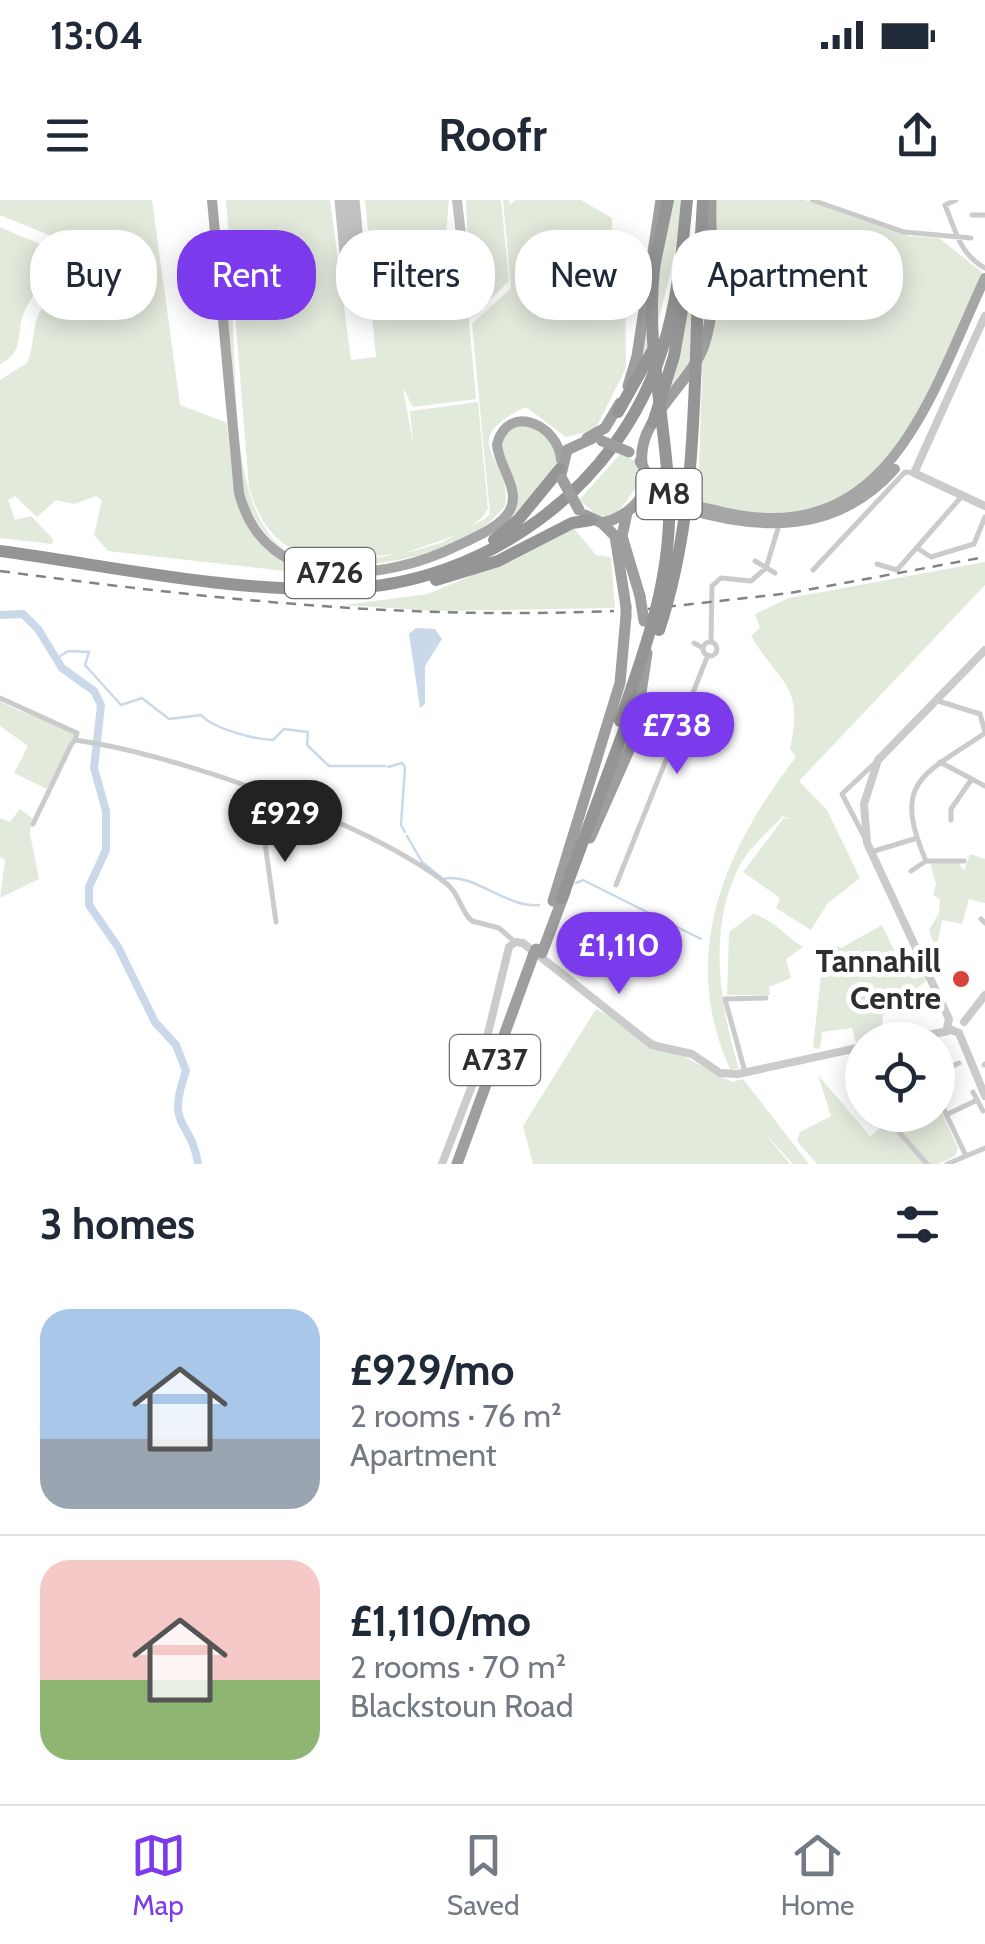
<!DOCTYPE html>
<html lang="en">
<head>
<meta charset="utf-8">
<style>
	:root { --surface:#fff; --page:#f2f2f3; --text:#1f2937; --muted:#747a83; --line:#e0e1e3; --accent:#7c3aed }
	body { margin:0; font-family:Cabin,sans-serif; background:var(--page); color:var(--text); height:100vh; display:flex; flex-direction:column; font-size:38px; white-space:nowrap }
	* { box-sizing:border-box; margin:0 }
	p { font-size:32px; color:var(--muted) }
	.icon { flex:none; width:55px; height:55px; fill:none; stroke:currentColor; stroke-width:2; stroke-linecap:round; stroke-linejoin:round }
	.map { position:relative; height:964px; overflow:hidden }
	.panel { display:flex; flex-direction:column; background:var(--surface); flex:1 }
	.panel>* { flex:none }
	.top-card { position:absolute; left:30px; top:30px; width:925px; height:90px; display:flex; gap:20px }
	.fabs { position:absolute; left:845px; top:822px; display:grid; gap:20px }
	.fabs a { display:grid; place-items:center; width:110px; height:110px; border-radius:50%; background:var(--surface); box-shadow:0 5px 25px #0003; font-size:50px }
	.price { position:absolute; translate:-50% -85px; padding:0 22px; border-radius:35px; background:var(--accent); color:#fff; font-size:32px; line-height:65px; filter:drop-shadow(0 2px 5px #0008) }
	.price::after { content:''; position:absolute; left:50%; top:60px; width:30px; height:22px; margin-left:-15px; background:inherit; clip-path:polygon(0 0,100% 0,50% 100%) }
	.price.selected { background:#222; color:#fff }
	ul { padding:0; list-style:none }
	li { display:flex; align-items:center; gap:30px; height:250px; padding:0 40px }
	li+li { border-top:2px solid var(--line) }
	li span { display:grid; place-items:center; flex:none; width:280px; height:200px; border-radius:30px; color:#555 }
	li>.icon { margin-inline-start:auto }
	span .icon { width:120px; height:120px; fill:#fffc; stroke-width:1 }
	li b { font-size:42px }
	h2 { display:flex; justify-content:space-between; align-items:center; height:120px; padding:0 40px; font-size:42px }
	.tag { padding:0 35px; border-radius:40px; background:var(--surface); box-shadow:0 5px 25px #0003; font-size:35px; line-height:90px }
	.tag.selected { background:var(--accent); color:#fff }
	.status { display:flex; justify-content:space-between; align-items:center; height:70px; padding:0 50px; background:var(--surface); direction:ltr }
	.status svg { height:28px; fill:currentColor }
	header { display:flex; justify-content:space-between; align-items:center; height:130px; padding:0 40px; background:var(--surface); font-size:45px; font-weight:700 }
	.menu { display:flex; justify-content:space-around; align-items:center; height:140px; border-top:2px solid var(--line); background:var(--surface); font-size:28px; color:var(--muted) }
	.menu a { display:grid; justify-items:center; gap:5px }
	.menu .selected { color:var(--accent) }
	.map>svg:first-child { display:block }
	.green { fill:#e2eadc }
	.water { fill:#c9d9e9 }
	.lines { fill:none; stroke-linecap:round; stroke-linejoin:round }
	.stream { stroke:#c9d9e9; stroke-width:2.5 }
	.river { stroke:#c9d9e9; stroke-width:8 }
	.taxiway { stroke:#c1c1c1; stroke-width:10 }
	.runway { stroke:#c1c1c1; stroke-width:25 }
	.minor { stroke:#cbcbcb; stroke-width:5 }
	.tertiary { stroke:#cbcbcb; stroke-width:8 }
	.primary { stroke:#a6a6a6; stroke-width:10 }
	.trunk { stroke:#9e9e9e; stroke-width:11 }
	.motorway { stroke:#959595; stroke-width:12 }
	.rail { stroke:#838383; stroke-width:2.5; stroke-dasharray:10 8; stroke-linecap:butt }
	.trunk-bridge { stroke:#9e9e9e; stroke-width:11 }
	.motorway-bridge { stroke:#959595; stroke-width:12 }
	.poi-dot { fill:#d9413b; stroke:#fff; stroke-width:4 }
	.labels { text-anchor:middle; stroke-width:10; stroke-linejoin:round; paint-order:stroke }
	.shield { fill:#fff; stroke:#6d6d6d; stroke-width:2.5 }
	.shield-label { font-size:30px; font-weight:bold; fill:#2e2e2e }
	.poi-label { font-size:32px; font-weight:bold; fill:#2e2e2e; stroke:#fff; text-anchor:end }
</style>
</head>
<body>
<div class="status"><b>13:04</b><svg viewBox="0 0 49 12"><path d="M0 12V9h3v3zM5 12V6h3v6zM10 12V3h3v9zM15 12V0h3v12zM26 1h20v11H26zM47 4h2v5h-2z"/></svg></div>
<header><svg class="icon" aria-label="menu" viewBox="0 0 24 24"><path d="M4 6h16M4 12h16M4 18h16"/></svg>Roofr<svg class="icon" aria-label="share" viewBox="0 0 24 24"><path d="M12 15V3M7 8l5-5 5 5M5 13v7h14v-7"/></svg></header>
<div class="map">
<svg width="985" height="964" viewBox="0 0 985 964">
	<rect width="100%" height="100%" fill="#fff"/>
	<path class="green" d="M0,0H152L180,205L227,223C233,280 234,341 295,368L294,372L108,351L94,335L102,300L96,296L74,304L56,300L37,317L15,296L8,300L15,320L31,316L53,339L52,344L0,338V180L27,163C34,148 32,130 38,116C51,89 69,73 61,40L0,15Z
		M226,0H330L351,160L376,157L368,72L402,67L415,92L466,87L476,199L413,207L403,188L413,243L410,211L478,202L488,309C472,336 431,342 406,353L441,343L485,319L490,314L472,124L511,88L503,0H509L510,5L515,0H581L612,18V71L626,72L619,95L625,99L626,168L595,230L566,237L526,207C451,242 514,258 505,306C472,350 399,362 348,367L340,365L396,354C326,360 275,371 249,288Z
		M365,0H449L446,35C428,52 400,53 376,49L369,40Z
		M466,0H501L509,81L471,118Z
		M671,0H682C675,61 662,118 639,176L638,162Z
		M698,0L707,6V116L700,142L676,188H669L688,100Z
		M713,0H805L909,36L939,38L983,73L915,224L880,272L828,305L793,312L757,315L698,302L702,175H699L709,134Z
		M0,27L44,46C58,71 35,89 25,110C15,132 26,152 0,164Z
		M225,54C248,140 205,372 336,363L328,369C286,363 262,335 244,299L222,62Z
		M528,223L555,244L558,264L501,330L515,308L500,254L506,229Z
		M621,253L636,262L641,281L616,315L599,317L579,300Z
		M571,325L596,355L611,357L615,408L436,411L344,405L428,394L531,350Z
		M985,362V385L799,581L827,610L860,678L827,704L811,730L776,708L780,698L743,672L784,618L791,620L783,616C770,630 751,646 741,663C707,725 719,805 739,869H730C678,754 725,649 796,557L790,549C804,483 781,486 751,436L760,428L755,414L789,398Z
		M0,501C27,517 53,519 75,535L47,589L14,573L28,546L0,526Z
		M20,609L32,618L30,634L39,679L0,698L5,660L0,657V618L10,622Z
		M970,654L985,659V703L969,699L962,724L942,720L938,741L933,742L929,730L939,713L940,699L933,695L936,684L930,663L958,662L964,670Z
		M753,714C773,719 785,736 803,747L786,759L791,778L769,787L770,795H727L729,732Z
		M882,725L904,771L914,779L924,775L927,780L883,815L882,830L892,837L856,843L852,828L822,832L820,849L813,848L822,765L837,746L841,748Z
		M596,809L732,882L743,879L809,964H793L763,931L790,964H533L523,926Z
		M818,875L870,936L885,924L887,915H938V904L958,948L955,956L938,964H817L797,941L800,932L831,916Z"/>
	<path class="water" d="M416,428L435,429L442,439L425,466V504L420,508L409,434Z"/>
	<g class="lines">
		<path class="stream" d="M56,459L68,451L89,452L85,465L121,505L142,498L169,519L201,515C214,529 253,539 273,540L284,529L308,532L307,545L329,566H385
			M388,567L402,563L405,567L401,625L405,632
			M407,636L422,662L443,679C474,672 505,708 539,705
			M576,683L583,680L701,739"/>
		<path class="river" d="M0,415L23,414L38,429L62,468L94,491L101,505L94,568L106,611V650L89,687V705L118,747L155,822L176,845L186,871C165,929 191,918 198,964"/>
		<path class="taxiway" d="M351,43C364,74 423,60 450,53L461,35L457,0"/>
		<path class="runway" d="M347,0L354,73"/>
		<path class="minor" d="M812,0L904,32L971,38
			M956,0L945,5C955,29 960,55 985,68
			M972,15H985
			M917,348L931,357L974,344L985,317
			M755,361L775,373
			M877,364L897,370L963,295
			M813,370L905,272L914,273
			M703 449a7 7 0 1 1 14 0a7 7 0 1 1-14 0Z
			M711,442L712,386L721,378L751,381L766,368L780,322
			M694,443L703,448
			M0,498L77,533L75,540
			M935,500L980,514
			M980,514L985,532
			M940,562L985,586
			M951,620V609L971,580
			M33,624L71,545L75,540C176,554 368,622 447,684C460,694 460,711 472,721L499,728L515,742
			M866,640L842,594L876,562
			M871,652L914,639
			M964,661H926C891,580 924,575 985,533
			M911,671L926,661
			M616,685L708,455
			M981,719L985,723
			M276,722L263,629L268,617L284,604
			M984,865L985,864
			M745,872L725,799L766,798
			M938,873L959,863
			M850,885H857L862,877
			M973,892L983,911
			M938,897L966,956
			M948,914L975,901
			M884,915L927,964
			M947,964L985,948"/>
		<path class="tertiary" d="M985,116L914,273L985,306
			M964,822L985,795
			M959,833L947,828L949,819L867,643L864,604L878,560L985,450
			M959,833L985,896
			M902,840L948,831
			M442,964L481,862L509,747L515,742L523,743L652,845L692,854L720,873L738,874L862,847"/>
		<path class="primary" d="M212,0L239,293C266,396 384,382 459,345C475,337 501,327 510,310C521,289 498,266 497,244C508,202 559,225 561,260
			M647,276C656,302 696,305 719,311C888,353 929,198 985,78
			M640,299L670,304
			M686,309C764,332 838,333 895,269"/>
		<path class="trunk" d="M628,186L637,156L661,0
			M587,238L605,228L620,203
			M642,263C637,220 688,186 703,148C720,101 709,48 711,0
			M561,275L567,250L593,238
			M627,313L622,336L640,396
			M585,315L602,323C630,317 659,290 640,261
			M602,323L615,336L626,407
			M590,638L634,539L647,453
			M553,701L620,483L626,416
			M542,753L565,692
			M457,964L533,756"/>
		<path class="motorway" d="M655,62L668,0
			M698,92L703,0
			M618,212L654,148
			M653,223L674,156L685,93
			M494,340L519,319L560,269
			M0,351C111,366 228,392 341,389C485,384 618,289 662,150C678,102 682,50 687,0
			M436,380L498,361L572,323L591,320
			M562,698L627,522"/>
		<path class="rail" d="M0,371C211,399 400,420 614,411
			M648,409L790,393L985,357"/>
		<path class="trunk-bridge" d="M602,241L629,252
			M562,279L579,310
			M640,396L644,421
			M626,407V416
			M533,756L536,749"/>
		<path class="motorway-bridge" d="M659,430C695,322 694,205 698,92
			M620,521C646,448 672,376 669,298C666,218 644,143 655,62"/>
	</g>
	<circle class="poi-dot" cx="961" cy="779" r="10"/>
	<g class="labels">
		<g class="shield">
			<rect x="636.5" y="269" width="65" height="50" rx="8"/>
			<rect x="285" y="348" width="90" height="50" rx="8"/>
			<rect x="450" y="835" width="90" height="50" rx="8"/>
		</g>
		<g class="shield-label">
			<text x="669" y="304">M8</text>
			<text x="330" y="383">A726</text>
			<text x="495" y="870">A737</text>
		</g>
		<g class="poi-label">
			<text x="941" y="772">Tannahill<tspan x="941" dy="37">Centre</tspan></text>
		</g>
	</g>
</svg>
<div class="fabs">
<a><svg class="icon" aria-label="locate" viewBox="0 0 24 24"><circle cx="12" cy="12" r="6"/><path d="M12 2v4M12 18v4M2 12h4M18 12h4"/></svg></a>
</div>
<b class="price" style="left:677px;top:577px">£738</b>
<b class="price selected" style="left:285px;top:665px">£929</b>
<b class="price" style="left:619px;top:797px">£1,110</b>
<div class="top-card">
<a class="tag">Buy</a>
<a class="tag selected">Rent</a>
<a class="tag">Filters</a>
<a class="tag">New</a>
<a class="tag">Apartment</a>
</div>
</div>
<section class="panel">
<h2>3 homes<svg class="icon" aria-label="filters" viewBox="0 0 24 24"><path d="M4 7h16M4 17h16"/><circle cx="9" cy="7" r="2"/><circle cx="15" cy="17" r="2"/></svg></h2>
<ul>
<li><span style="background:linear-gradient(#a9c7e8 65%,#9aa5b1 0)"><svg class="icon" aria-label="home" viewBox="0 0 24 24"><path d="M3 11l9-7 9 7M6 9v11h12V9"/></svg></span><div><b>£929/mo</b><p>2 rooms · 76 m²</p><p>Apartment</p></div></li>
<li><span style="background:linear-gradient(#f6c9c9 60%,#8fb573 0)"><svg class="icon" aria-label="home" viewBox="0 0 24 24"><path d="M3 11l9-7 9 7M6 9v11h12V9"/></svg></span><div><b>£1,110/mo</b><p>2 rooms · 70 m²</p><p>Blackstoun Road</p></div></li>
</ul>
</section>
<nav class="menu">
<a class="selected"><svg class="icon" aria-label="map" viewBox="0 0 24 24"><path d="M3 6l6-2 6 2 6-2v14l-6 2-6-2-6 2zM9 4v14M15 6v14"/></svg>Map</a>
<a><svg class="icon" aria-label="saved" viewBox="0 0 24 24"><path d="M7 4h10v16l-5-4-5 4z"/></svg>Saved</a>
<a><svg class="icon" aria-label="home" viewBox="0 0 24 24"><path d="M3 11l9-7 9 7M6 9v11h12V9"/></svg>Home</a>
</nav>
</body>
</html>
